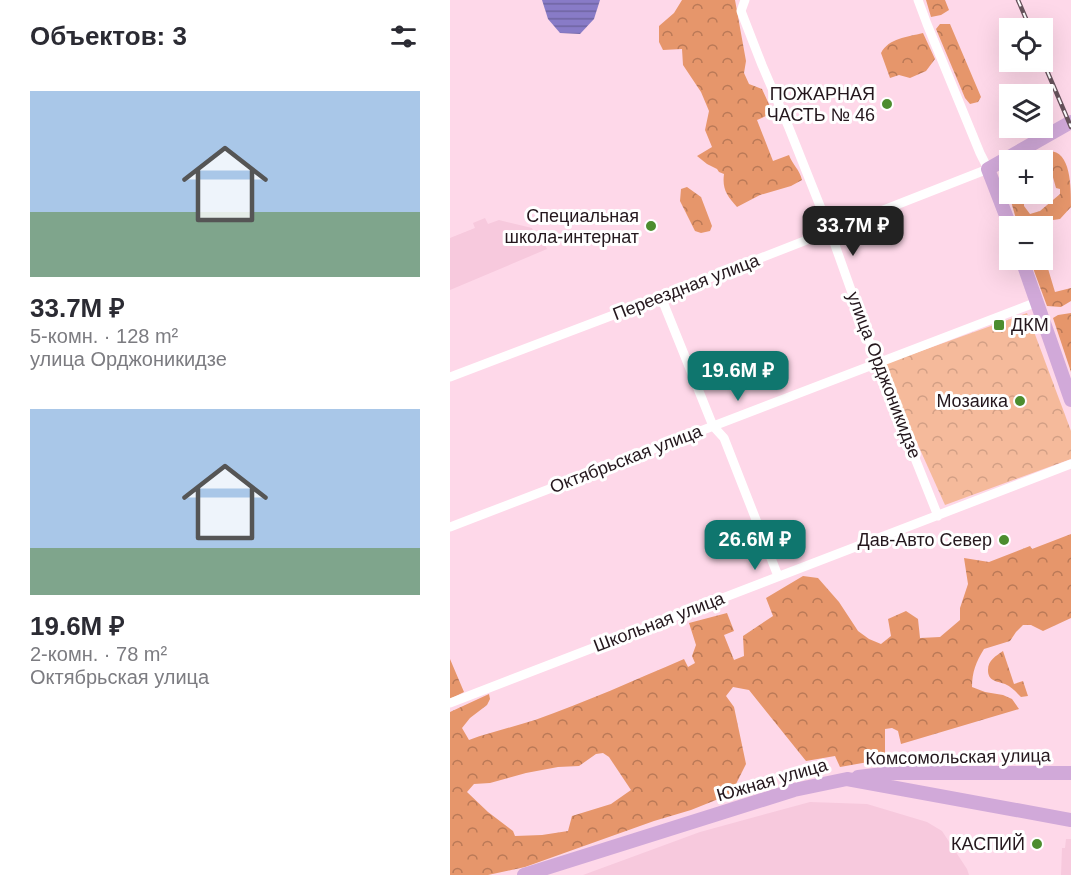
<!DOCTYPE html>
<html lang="ru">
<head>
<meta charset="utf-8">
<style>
	:root { --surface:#fff; --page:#f7f7f7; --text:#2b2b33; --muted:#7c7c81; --accent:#0f766e }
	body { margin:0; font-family:Arial,sans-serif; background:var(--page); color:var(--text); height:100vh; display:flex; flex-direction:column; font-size:22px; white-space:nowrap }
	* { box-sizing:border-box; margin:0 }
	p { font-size:20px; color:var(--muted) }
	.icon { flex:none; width:33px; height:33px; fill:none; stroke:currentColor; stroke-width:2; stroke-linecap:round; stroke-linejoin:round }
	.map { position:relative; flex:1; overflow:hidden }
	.sheet { display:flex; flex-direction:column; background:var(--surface); width:450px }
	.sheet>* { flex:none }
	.controls { position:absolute; left:549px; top:18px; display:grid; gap:12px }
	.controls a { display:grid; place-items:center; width:54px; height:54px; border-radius:0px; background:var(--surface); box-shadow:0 6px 24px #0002; font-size:30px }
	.price { position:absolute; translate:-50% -51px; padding:0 14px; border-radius:12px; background:var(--accent); color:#fff; font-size:20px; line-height:39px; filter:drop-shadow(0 2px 3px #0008) }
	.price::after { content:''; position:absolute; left:50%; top:36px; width:18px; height:14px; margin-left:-9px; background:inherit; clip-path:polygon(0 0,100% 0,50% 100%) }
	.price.current { background:#222; color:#fff }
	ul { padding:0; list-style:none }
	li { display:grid; align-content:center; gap:12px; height:318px; padding:0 30px }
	li span { display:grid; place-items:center; height:186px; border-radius:0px; color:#555 }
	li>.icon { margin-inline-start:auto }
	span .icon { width:108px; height:108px; fill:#fffc; stroke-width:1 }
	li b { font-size:26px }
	h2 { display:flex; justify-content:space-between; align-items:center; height:72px; padding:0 30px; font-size:26px }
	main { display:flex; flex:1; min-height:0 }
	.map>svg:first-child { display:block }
	.built { fill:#f7c9dd }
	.forest { fill:url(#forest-crowns); fill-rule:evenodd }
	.park { fill:url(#park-crowns) }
	.water { fill:url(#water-rules) }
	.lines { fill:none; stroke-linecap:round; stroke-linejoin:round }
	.minor { stroke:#fff; stroke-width:9 }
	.primary { stroke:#d1a9d9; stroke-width:14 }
	.rail-casing { stroke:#66525b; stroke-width:4.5 }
	.rail { stroke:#fff; stroke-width:2; stroke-dasharray:7; stroke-linecap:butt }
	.poi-dot { fill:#4c8d2e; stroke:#fff; stroke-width:2 }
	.labels { text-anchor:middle; stroke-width:6; stroke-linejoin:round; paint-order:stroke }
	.poi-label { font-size:18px; fill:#24171d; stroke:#fff; text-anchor:end }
	.street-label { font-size:18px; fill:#24171d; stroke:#fff }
</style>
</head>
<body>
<main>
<section class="sheet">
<h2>Объектов: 3<svg class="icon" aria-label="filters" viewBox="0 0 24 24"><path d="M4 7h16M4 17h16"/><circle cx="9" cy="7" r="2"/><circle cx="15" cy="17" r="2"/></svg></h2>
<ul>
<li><span style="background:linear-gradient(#a9c7e8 65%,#7fa58c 0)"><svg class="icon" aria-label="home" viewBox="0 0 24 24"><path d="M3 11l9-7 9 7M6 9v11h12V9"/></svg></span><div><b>33.7M ₽</b><p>5-комн. · 128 m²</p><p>улица Орджоникидзе</p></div></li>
<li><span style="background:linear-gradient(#a9c7e8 75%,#7fa58c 0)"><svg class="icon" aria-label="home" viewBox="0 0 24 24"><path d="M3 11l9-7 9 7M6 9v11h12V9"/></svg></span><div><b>19.6M ₽</b><p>2-комн. · 78 m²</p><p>Октябрьская улица</p></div></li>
</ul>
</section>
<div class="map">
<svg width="621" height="875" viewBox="0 0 621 875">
	<defs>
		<pattern id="forest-crowns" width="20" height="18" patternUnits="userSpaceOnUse" patternTransform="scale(1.5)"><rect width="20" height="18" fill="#e6966b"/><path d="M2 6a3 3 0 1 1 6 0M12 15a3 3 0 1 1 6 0" fill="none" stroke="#ba7957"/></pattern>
		<pattern id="park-crowns" width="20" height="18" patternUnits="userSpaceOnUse" patternTransform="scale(1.5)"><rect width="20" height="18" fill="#f5ba9b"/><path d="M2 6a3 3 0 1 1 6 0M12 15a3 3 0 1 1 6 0" fill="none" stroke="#d29f85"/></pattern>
		<pattern id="water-rules" width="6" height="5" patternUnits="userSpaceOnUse" patternTransform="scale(1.5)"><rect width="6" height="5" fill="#887bc7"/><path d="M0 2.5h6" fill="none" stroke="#6f64a1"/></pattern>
	</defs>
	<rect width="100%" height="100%" fill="#fed8e9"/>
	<path class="built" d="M35,218L38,224L49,220L82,228L85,235L90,234L97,249L0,290V238L25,228L23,223Z
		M360,802L417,804L477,822L492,831L517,869L519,875H133L250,832Z
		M616,839H621V875H611L612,848H615Z"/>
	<path class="forest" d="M232,0H285L296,61L294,73L299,84L312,89L323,113L307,120L323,161L339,155C342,164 350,170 352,180L341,186L310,195L287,207C277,196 272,189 274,174L269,172L267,169L257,164L247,156L262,147L255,130L259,111L251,92L233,65L232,49L213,50L209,42V26L224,13Z
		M476,0H495L499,10L491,15L481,17Z
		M490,24H500L531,97L528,102L520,104L515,98L486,29Z
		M473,33L485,59L476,71L460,78L449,75L440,78L431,53C439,38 457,37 473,33Z
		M599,151C621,151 621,186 621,207L610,219L603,220L589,226H568L553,173L559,170L560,194H573L574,200V206L580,214L590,211L610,194V189L606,188L597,156Z
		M237,187L251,197L262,226L260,231L251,233L245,231L230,201L231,189Z
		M593,252L605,292L621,288V301L611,307L597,306L580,260H592Z
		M621,313V372L603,318L608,315Z
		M621,534V618L593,631L581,625H573L566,632L560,641L534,649C526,662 522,672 522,687L535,692L553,695L562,699L569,709L451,744L448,731L442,728L435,729V759L390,767L385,756L356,761L299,690L283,687L276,696L284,707L296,764L281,794L241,810L204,821L75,867L38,875H0V712L39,694L40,699L37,705L20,718L12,728L19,740C41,732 63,727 85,720C136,702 185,680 234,659L238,667L245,663L242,656L246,645L239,623L277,613L284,631L274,635L284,660L294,656L293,636L323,616L316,598L353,576L368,578L389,602L408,631L419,639L431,644L441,636L438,619L456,611L468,619L470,638L490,637L510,620V608L518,584L514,558L539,562L580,546L582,549ZM153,753L159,757L181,790L161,804L122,816L118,831L92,835L65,836L63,831L38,812L17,792L24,784L40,783L76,773L108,767L129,766L146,754Z
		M553,651L564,684L573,681L578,696L571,697C566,692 562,687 555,684C546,681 538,681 538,670C538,660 546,656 553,651Z
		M0,659L14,692L0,699Z"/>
	<path class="park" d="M577,313L621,431V459L495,505L432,365Z"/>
	<path class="water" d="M92,0H150L144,19L130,34L110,33L98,19Z"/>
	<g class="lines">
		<path class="minor" d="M295,0L291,11L312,65L339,128L380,231L427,363L488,516
			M211,297L263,426L274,438L328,576
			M0,377L211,297L538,169L530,153L477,24L468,0
			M0,527L587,302
			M0,703L621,464"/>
		<path class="primary" d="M560,226L538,169L621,122
			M572,260L621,400
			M408,777L442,773H621
			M74,875L344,790L397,779L621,820"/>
		<defs>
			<path id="rail" d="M568,0L580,28
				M592,59L621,127"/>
		</defs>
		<use href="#rail" class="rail-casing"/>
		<use href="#rail" class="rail"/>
	</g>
	<g class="poi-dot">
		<circle cx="437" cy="104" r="6"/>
		<circle cx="201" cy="226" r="6"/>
		<rect x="543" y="319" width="12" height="12" rx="3"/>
		<circle cx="570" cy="401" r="6"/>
		<circle cx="554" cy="540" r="6"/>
		<circle cx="587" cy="844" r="6"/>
	</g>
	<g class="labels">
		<g class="poi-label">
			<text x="425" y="100">ПОЖАРНАЯ<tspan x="425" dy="21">ЧАСТЬ № 46</tspan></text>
			<text x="189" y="222">Специальная<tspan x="189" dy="21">школа-интернат</tspan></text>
			<text x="561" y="331" text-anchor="start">ДКМ</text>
			<text x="558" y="407">Мозаика</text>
			<text x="542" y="546">Дав-Авто Север</text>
			<text x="575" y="850">КАСПИЙ</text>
		</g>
		<g class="street-label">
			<text transform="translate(236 287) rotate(-21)" y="6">Переездная улица</text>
			<text transform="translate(434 375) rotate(69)" y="6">улица Орджоникидзе</text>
			<text transform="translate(176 459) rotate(-21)" y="6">Октябрьская улица</text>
			<text transform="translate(209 622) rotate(-21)" y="6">Школьная улица</text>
			<text transform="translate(508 757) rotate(-1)" y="6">Комсомольская улица</text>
			<text transform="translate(322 780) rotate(-16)" y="6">Южная улица</text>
		</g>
	</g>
</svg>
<div class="controls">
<a><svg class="icon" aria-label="locate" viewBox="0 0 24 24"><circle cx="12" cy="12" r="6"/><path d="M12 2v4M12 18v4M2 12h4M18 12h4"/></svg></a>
<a><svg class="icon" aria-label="layers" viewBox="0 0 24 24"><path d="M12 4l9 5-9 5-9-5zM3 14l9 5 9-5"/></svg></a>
<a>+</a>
<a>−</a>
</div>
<b class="price current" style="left:403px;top:257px">33.7M ₽</b>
<b class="price" style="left:288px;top:402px">19.6M ₽</b>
<b class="price" style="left:305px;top:571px">26.6M ₽</b>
</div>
</main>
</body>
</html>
